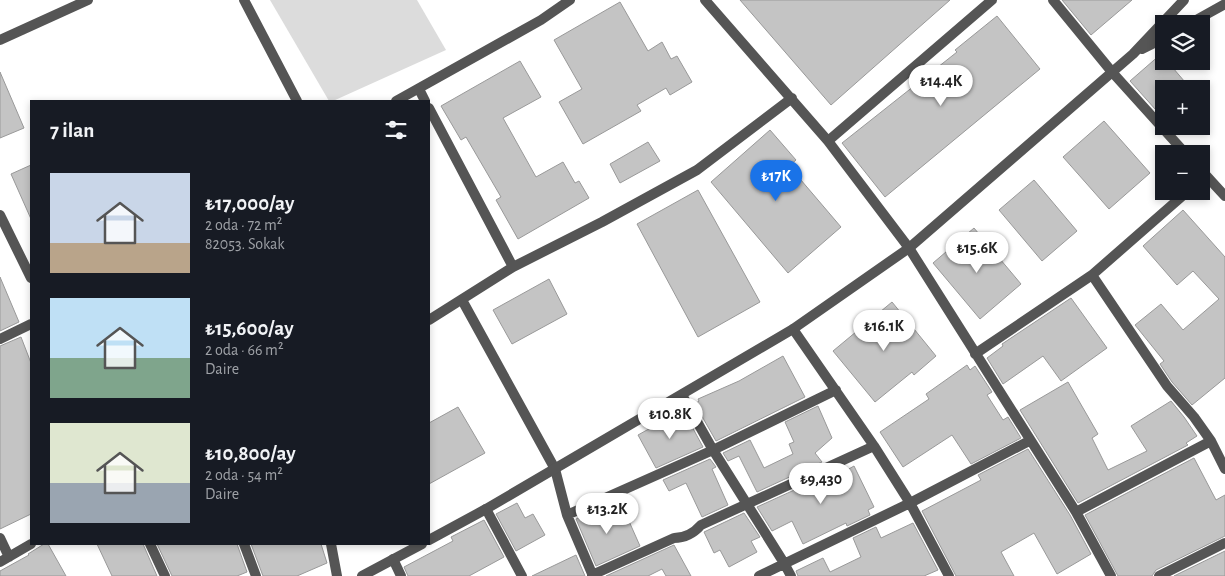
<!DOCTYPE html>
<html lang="tr">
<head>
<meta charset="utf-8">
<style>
	:root { --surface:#171b24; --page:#20242c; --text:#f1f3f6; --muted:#9ea1a6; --accent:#1a73e8 }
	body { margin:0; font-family:"Alegreya Sans",sans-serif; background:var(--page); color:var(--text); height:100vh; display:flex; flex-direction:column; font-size:19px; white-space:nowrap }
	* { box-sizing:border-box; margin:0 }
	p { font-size:16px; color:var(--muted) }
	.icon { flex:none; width:28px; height:28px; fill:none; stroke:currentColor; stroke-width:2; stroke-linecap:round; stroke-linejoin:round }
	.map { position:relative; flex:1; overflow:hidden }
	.sheet { position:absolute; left:30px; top:100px; width:400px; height:445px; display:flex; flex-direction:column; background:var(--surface); border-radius:0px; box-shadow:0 2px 8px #0003 }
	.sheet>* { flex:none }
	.fabs { position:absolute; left:1155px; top:15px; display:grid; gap:10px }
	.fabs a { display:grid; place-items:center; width:55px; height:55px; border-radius:0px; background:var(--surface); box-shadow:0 2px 8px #0003; font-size:25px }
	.price { position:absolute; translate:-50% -42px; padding:0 11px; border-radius:18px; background:#fff; color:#222; font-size:16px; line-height:32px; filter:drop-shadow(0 1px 2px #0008) }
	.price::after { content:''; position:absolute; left:50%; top:30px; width:15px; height:11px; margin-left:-8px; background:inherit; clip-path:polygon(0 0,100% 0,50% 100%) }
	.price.active { background:var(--accent); color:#fff }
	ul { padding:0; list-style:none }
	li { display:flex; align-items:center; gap:15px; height:125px; padding:0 20px }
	li span { display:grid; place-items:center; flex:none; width:140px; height:100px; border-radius:0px; color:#555 }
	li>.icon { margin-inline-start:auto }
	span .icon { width:60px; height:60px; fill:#fffc; stroke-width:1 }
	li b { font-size:21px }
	h2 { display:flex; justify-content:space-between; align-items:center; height:60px; padding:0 20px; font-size:21px }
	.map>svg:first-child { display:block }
	.green { fill:#dcdcdc }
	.building { fill:#c4c4c4; stroke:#999 }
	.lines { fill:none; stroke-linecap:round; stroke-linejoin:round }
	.minor { stroke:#555; stroke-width:10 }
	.tertiary { stroke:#555; stroke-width:10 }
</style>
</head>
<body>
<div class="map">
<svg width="1225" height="576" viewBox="0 0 1225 576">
	<rect width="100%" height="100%" fill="#fff"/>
	<path class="green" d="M270,0H417L446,50L333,101H329Z"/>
	<path class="building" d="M740,0H950L831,105Z
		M1062,0H1132L1091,35Z
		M620,2L648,51L662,42L671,59L677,56L692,82L670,95L666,88L637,105L641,111L583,144L559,102L582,89L554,40Z
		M997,16L1040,69L885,197L842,143L957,52L955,50Z
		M1161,54L1164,57V61H1167L1191,89H1164V119L1130,81Z
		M520,61L541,97L503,118L536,177L563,162L575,183L579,181L589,198L518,239L496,200L501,197L466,137L461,140L441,106Z
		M0,72L24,128L0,138Z
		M1104,121L1150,173L1109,209L1063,157Z
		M770,130L796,160L789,166L841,227L788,273L711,182Z
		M648,142L660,161L620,183L610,164Z
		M31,165V219L11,174Z
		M1034,180L1077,231L1042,261L999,210Z
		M698,190L760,302L698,337L637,224Z
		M1183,210L1225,257V378L1192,405L1172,382L1160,364L1164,361L1135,325L1161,304L1183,330L1219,299L1193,271L1177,285L1143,246Z
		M974,228L1021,284L980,319L933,263Z
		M0,277L19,322L0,331Z
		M549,279L567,314L512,344L493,310Z
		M1071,298L1107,348L1061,381L1043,356L1003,384L987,358L1003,346L1002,344Z
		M892,302L936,356L914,375L912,372L875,402L833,351Z
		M21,337L31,363V514L0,529V346Z
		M783,356L805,397L716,441L695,404L699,401L698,399L739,381Z
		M967,365L970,370L975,366L992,392L987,395L1003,420L1008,417L1021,438L971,464L952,435L903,467L880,432L929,399L926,394Z
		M1068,382L1098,434L1092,438L1108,470L1147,451L1131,426L1171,401L1184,417L1197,436L1186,443L1188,445L1078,503L1020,410Z
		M818,406L832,438L815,453L822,462L757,492L739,456L728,461L723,453L750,440L764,468L793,454L789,444L794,442L785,422Z
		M458,407L485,453L429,484V423Z
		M683,410L703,447L656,468L638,435Z
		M1028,449L1070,515L1091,554L1057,574L1034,533L1001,552L1014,576H956L922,511L981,480L978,475Z
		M1194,458L1216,500L1225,495V536L1156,570L1152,576H1118L1085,515Z
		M710,459L716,467L712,469L728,505L702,517L686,483L669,491L663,480Z
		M854,466L874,507L868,510L870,515L847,526L846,523L803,544L792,521L772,531L757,507L845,467L847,470Z
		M517,503L525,518L533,514L545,535L516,551L496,514Z
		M603,507L608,517L624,510L640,546L596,566L576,519Z
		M744,513L760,537L751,541L757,552L729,567L720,550L714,553L704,532Z
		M484,520L504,557L469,576H408L404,567L453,541L451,537Z
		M913,523L938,570L924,576H798L796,571L823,558L830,572L861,557L853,538L876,527L881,538Z
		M44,544H48L66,576H0V571L29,555L28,554Z
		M97,544H143L157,576H112Z
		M157,544H237L247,572L237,576H172Z
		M251,544H321L327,563L297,576H263Z
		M674,545L691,576H666L662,569L648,576H606Z
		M1225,551V576H1174Z
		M576,555L585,576H532Z"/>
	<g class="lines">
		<path class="minor" d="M244,0L297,101
			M705,0L828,141L909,248L1076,512L1111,576
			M1053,0L1112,72L1186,154
			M0,40L88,0
			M419,89L425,101
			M396,101L541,20L570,0
			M429,108L513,267
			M828,141L992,0
			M1201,170L1225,196
			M0,215L31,278
			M1092,275L1167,386L1194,417L1211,441L1225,469
			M462,300L555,469L567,515L593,576
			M429,320L513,267L602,222L697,170L792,98
			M793,329L874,446L910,503L949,576
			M0,339L31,324
			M975,354L1092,275L1188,191
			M682,395L713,450L784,563L791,576
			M486,509L522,576
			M1076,512L1211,441
			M567,515L713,450L836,390
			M0,538L9,557
			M150,544L165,576
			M244,544L256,576
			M331,544L337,576
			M393,559L401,576
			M0,562L31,544
			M592,575L674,538C684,538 694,533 701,525L874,446
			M759,576L910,503L1029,441
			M1159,576L1225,543"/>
		<path class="tertiary" d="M1189,24L1225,4
			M1142,49L1164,38
			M429,540L486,509L793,329L909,248L1133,54L1184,0
			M362,576L422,544"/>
	</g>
</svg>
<div class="fabs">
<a><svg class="icon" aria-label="layers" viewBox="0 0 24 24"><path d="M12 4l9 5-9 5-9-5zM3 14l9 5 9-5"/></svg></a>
<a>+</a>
<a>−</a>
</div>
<b class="price" style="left:941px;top:107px">₺14.4K</b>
<b class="price active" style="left:776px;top:202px">₺17K</b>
<b class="price" style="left:977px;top:274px">₺15.6K</b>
<b class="price" style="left:884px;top:352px">₺16.1K</b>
<b class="price" style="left:670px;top:440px">₺10.8K</b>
<b class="price" style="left:821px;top:505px">₺9,430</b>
<b class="price" style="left:607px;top:535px">₺13.2K</b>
<section class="sheet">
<h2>7 ilan<svg class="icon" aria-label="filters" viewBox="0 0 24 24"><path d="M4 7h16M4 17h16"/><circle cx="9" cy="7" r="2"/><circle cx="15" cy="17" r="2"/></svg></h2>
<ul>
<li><span style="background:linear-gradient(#c9d6e8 70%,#b9a48a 0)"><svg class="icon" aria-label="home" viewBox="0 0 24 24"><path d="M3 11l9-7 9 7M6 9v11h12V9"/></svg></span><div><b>₺17,000/ay</b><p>2 oda · 72 m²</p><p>82053. Sokak</p></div></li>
<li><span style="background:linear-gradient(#bfe0f5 60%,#7fa58c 0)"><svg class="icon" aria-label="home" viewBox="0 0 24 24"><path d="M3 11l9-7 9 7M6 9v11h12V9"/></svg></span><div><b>₺15,600/ay</b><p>2 oda · 66 m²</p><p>Daire</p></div></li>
<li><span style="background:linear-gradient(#dfe7d0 60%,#9aa5b1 0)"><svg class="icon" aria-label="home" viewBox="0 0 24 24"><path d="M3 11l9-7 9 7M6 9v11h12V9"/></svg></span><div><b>₺10,800/ay</b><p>2 oda · 54 m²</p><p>Daire</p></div></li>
</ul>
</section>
</div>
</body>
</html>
